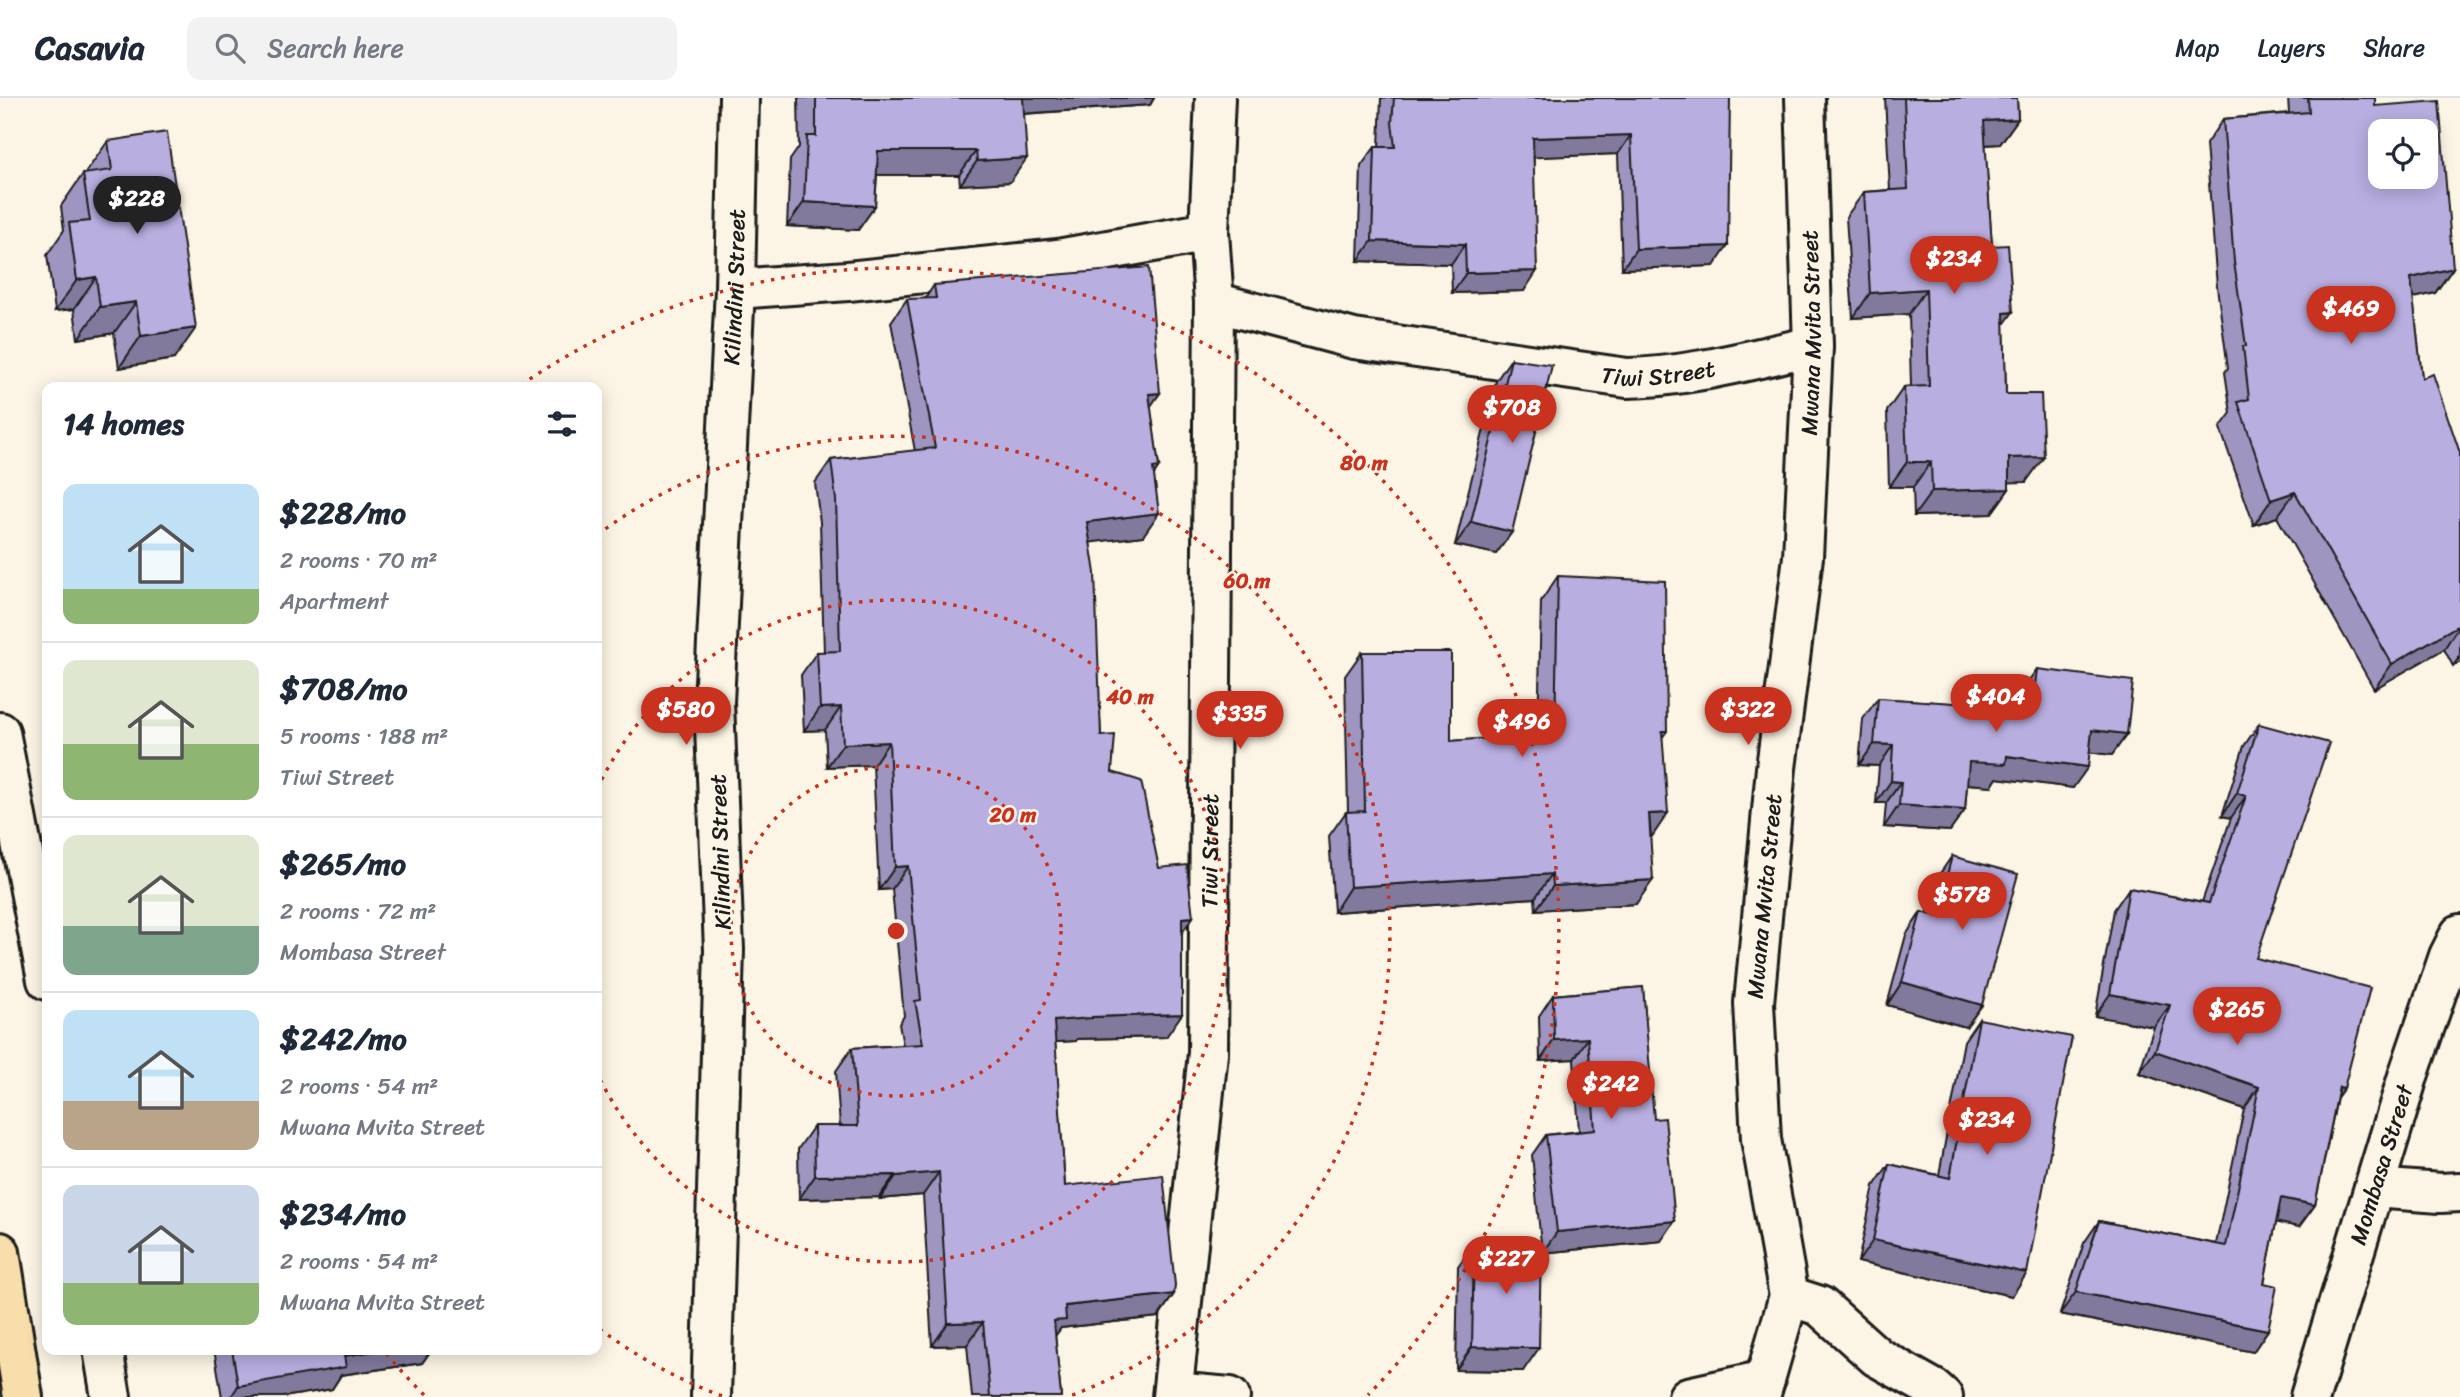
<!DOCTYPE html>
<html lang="en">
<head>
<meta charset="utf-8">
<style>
	:root { --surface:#fff; --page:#f2f2f3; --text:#1f2937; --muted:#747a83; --line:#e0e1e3; --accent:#c8321e }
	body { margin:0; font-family:Sriracha,sans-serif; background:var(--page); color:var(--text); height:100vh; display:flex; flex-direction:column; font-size:26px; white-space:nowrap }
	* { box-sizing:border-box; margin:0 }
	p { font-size:23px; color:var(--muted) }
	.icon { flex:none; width:38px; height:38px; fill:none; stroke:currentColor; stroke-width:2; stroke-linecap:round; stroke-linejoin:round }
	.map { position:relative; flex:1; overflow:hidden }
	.sheet { position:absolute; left:42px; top:284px; width:560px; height:973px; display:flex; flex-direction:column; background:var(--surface); border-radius:14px; box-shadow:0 4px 18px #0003 }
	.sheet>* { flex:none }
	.tools { position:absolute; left:2368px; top:21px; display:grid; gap:14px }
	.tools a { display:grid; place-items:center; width:70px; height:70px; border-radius:14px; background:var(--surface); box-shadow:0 4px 18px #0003; font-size:35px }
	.price { position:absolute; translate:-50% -60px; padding:0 16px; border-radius:24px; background:var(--accent); color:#fff; font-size:23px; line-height:46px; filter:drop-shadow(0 2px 4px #0008) }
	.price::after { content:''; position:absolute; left:50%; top:42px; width:21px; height:16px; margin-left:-10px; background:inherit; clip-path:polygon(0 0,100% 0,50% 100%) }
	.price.selected { background:#222; color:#fff }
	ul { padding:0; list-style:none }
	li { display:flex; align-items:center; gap:21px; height:175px; padding:0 21px }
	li+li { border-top:2px solid var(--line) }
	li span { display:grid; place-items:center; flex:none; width:196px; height:140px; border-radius:14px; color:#555 }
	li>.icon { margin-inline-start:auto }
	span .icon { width:84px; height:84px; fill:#fffc; stroke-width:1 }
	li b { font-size:30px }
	h2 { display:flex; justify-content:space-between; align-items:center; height:84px; padding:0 21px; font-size:30px }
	header { display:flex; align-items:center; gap:42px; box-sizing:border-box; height:98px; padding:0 35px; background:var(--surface); border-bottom:2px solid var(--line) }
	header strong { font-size:33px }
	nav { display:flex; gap:38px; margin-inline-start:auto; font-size:24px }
	.search { width:490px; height:63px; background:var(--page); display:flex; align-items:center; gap:18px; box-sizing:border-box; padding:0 24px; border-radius:14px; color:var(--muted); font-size:26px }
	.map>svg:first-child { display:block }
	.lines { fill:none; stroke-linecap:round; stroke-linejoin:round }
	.minor-casing { stroke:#1c1c1c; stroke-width:44 }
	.primary-casing { stroke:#1c1c1c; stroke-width:44 }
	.minor { stroke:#fcf5e5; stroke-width:38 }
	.primary { stroke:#f8deab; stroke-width:38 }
	.wall { fill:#9e96c1; stroke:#1c1c1c; stroke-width:2 }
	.shaded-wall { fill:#817a9d; stroke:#1c1c1c; stroke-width:2 }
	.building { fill:#b8aee0; stroke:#1c1c1c; stroke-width:2; fill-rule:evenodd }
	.ring { fill:none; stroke:#c8321e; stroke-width:3.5; stroke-dasharray:3.5 7 }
	.labels { text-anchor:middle; stroke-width:5; stroke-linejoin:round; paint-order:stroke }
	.street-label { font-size:23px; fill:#1c1c1c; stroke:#fcf5e5 }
	.centre { fill:#c8321e; stroke:#fcf5e5; stroke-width:3.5 }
	.ring-label { font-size:21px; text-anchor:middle; font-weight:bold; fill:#c8321e; stroke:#fcf5e5; stroke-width:5; stroke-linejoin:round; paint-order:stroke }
</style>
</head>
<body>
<header>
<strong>Casavia</strong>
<div class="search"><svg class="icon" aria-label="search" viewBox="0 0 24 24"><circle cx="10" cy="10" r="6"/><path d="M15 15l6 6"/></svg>Search here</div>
<nav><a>Map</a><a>Layers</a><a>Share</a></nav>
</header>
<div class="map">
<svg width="2460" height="1299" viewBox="0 0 2460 1299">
	<rect width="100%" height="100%" fill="#fcf5e5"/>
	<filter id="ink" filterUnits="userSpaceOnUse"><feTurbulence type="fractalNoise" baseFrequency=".0143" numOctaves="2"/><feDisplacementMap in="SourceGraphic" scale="14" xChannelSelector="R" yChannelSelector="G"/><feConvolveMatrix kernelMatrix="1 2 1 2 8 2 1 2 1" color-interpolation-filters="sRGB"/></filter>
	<g filter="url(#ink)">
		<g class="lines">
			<defs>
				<g id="minor">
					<path d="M735,191L848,183L1058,161L1209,134"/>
					<path id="s1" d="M1214,204L1354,241L1627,280C1690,279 1752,261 1813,248"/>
					<path d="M0,634L47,882"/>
					<path d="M2374,1090L2440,1095L2460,1094"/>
					<path d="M1789,1198L1820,1208L1877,1259L1934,1291L1943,1299"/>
					<path d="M103,1251L111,1299"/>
					<path d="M1173,1294L1230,1299"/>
					<path id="s2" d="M711,1299L724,852L714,604L735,191L739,0"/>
					<path id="s3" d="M1172,1299L1208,955L1214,204L1209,134L1215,0"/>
					<path d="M1688,1299L1765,1282"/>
					<path id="s4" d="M1760,1299L1789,1198L1761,1041L1754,905L1776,670L1803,459L1813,248L1805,0"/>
					<path id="s5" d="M2310,1299L2409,975L2449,858L2460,836"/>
				</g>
				<path id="primary" d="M0,1154L23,1299"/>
			</defs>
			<use href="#minor" class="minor-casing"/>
			<use href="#primary" class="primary-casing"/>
			<use href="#minor" class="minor"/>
			<use href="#primary" class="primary"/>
		</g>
		<path class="wall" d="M798,0H1154L1150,7L1024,16L1010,84L960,87L959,77H877L875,108L858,132L787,128L790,62L799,49Z
			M1381,0H1730L1714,168L1622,171L1618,56L1534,59L1524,193L1452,195L1451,166L1358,163L1361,68L1375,49H1379Z
			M1885,0H2017L2018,21L2000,46L1985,47L1992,148L2004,226L2006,296L2026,384H2009V391L1991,416L1914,418L1913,389H1889L1887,313L1904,289L1911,288L1909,216L1853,220L1846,119L1864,94L1890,92Z
			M2288,0H2375V8L2453,170L2435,195L2413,200L2422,280L2460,355V564L2453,568L2444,551L2374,591L2277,419L2254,427L2220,330L2231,315L2225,274L2228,270L2217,189L2206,46L2223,21L2289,15Z
			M108,43L174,261L119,270L114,235L78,241L74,211L55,213L47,157L64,132L61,108L83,76H87L86,74Z
			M934,187L1160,295L1150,308L1159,369L1154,377L1143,438L1090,444L1101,638L1112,674L1159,770L1193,819L1182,834L1166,939L1077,941L1076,943L1055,944L1065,1088L1174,1196L1158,1219L1061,1230L1055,1238L1061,1299H972L967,1247L932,1248L923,1097L880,1101L879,1099L799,1101L798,1051L814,1028H840L836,973L852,950L903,947L899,926L904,918L892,791L879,792L873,667L827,669L825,632L804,633L801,577L817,554H824L820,424L815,385L831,362L915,353L891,224L907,201H925Z
			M1511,261L1512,434L1496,456L1455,447L1496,283Z
			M1558,478L1667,633L1662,640L1650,740L1636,806L1536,812L1535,800L1334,814L1329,738L1346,714H1348L1345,578L1362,554L1451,643L1538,637L1541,503Z
			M2037,571L2127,636L2112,657L2089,654L2073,690L1997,680L1992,688L1967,686L1965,712L1950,733L1884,729L1886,705H1876L1879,668L1859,667L1863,621L1878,600L2020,610L2022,592Z
			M2259,626L2256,860L2337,1000L2315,1107L2299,1129L2276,1124L2264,1185L2268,1232L2253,1254L2060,1216L2084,1145L2099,1123L2216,1146L2244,1011L2139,975L2154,929L2095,918L2114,812L2129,790L2202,804L2231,720L2222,718L2244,648Z
			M1952,758L1982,907L1966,929L1887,907L1906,837L1921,814L1927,816L1937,780Z
			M1643,889L1661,1143L1542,1155L1532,1057L1546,1037L1579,1033L1574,961L1540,963L1539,918L1553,897Z
			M1979,921L2012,1198L1858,1164L1874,1088L1889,1066L1939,1077L1964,943Z
			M1474,1146L1523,1273L1456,1272L1458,1168Z
			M214,1251H432L422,1265L341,1277L332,1291L283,1299H222Z"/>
		<path class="shaded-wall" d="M1017,0H1154L1150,7L1005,17Z
			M2018,21L2000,46L1966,48L1984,23Z
			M1631,37L1618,56L1519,60L1533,40Z
			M878,53H976L959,77H861Z
			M1027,60L1010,84L960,87L977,63Z
			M804,104L875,108L858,132L787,128Z
			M1372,143L1465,146L1451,166L1358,163Z
			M1728,148L1714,168L1622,171L1636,151Z
			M2453,170L2435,195L2393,205L2411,180Z
			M1537,173L1524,193L1452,195L1466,175Z
			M96,179L74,211L55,213L77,182Z
			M1926,191L1909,216L1853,220L1870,195Z
			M136,204L114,235L78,241L100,209Z
			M2013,214L1995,239L2004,215Z
			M196,230L174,261L119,270L141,238Z
			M1160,295L1144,318L1149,296Z
			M2044,359L2026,384L1991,385L2009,360Z
			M1907,364H1931L1913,389H1889Z
			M1159,369L1144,392L1153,370Z
			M2009,391L1991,416L1914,418L1932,393Z
			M2295,394L2277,419L2254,427L2271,402Z
			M1159,415L1143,438L1071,447L1087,424Z
			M1471,424L1512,434L1496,456L1455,447Z
			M2460,526L2444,551L2374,591L2392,566Z
			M2460,558V564L2453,568Z
			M841,609L825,632L804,633L820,610Z
			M2092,632L2127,636L2112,657L2077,653Z
			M889,644L873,667L827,669L843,646Z
			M1874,646L1893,647L1879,668L1859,667Z
			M2007,658L2088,669L2073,690L1997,680L1992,688L1954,685L1969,664Z
			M1891,683L1901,684L1886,705H1876Z
			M2237,695L2246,698L2231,720L2222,718Z
			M1899,707L1965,712L1950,733L1884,729Z
			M1668,715L1651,740L1649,716Z
			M908,768L892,791L879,792L895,769Z
			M1552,776L1535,800L1334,814L1350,789Z
			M1653,782L1636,806L1536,812L1553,788Z
			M1193,819L1177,842L1182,820Z
			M1902,884L1982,907L1966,929L1887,907Z
			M2110,896L2170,907L2154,929L2095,918Z
			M1182,916L1166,939L1077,941L1076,943L1038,945L1054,923L1092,919Z
			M1588,940L1574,961L1540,963L1554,942Z
			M2155,953L2259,989L2244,1011L2139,975Z
			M2339,989L2344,990L2328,1012Z
			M939,1074L923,1097L880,1101L896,1078Z
			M895,1077L879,1099L799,1101L815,1078Z
			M2281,1100L2315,1107L2299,1129L2265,1122Z
			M1675,1123L1661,1143L1542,1155L1557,1134Z
			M1873,1142L2027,1175L2012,1198L1858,1164Z
			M2076,1194L2268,1232L2253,1254L2060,1216Z
			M1174,1196L1158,1219L1061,1230L1050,1245L1054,1223L1065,1208Z
			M983,1224L967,1247L932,1248L948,1225Z
			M1472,1249L1539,1250L1523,1273L1456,1272Z
			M386,1251H432L422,1265L341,1277L332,1291L283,1299H231L238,1288L344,1258Z"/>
		<path class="building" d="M816,0H1023L1027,60L977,63L976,53H878L875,108L804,104L807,38H816Z
			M1394,0H1730L1728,148L1636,151L1631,37L1533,40L1537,173L1466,175L1465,146L1372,143L1375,49H1395L1392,25Z
			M1904,0H2017L2018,21L1984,23L1992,148L2008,147L2013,214L2004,215L2006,296H2041L2044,359L2009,360V391L1932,393L1931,364H1907L1904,289L1929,288L1926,191L1870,195L1864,94L1908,91Z
			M2308,0H2375V8L2439,3L2453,170L2411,180L2422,280L2433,276L2460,355V526L2392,566L2295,394L2271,402L2238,304L2249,301L2243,248H2246L2234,164L2223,21L2309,14ZM2380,33H2426V79H2380Z
			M167,34L196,230L141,238L136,204L100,209L96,179L77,182L69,125L90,123L83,76L112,72L108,43Z
			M1149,169L1160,295L1149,296L1159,369L1153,370L1159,415L1087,424L1095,475L1101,638L1115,637L1112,674L1141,683L1159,770L1187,767L1193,819L1182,820V916L1092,919V920L1054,923L1065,1088L1163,1077L1175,1187L1174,1196L1065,1208L1066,1222L1054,1223L1061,1299H990L983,1224L948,1225L939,1074L896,1078L895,1077L815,1078L814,1028H858L852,950L923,946L915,903L921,902L908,768L895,769L889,644L843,646L841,609L820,610L817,554L840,553L836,402L831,362L935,350L907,201L936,200L934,187Z
			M1511,261L1552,267L1512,434L1471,424Z
			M1558,478L1665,483L1667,633H1662L1668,715L1649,716L1653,782L1553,788L1552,776L1350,789L1346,714L1365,713L1362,554H1451V643L1555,635Z
			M2037,571L2133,583L2127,636L2092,632L2088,669L2007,658L2006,666L1969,664L1965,712L1899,707L1901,684L1891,683L1893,647L1874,646L1878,600L2032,610Z
			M2259,626L2329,645L2256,860L2370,890L2344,990L2339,989L2315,1107L2281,1100L2264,1185L2277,1188L2268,1232L2076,1194L2099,1123L2226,1148L2259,989L2155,953L2170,907L2110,896L2129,790L2209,805L2246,698L2237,695Z
			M1952,758L2018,776L1982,907L1902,884L1921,814L1936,818Z
			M1643,889L1654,1021L1665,1020L1675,1123L1557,1134L1546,1037L1595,1032L1588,940L1554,942L1553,897Z
			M1979,921L2072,939L2027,1175L1873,1142L1889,1066L1950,1080Z
			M1474,1146L1541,1147L1539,1250L1472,1249Z
			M232,1251H386L344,1258L346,1269L238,1288Z"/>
	</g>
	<g class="ring">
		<circle cx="896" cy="833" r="165"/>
		<path d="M597 691A331 331 0 1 1 597 975"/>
		<path d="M722 1298A496 496 0 0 1 597 1229M597 437A496 496 0 1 1 1070 1298"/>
		<path d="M424 1297A662 662 0 0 1 385 1254M521 287A662 662 0 0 1 1368 1297"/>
	</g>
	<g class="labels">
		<g class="street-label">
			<text dy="8" stroke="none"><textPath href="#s2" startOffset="1111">Kilindini Street</textPath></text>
			<text dy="8" stroke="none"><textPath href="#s4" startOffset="1074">Mwana Mvita Street</textPath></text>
			<text dy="8" stroke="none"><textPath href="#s1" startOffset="452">Tiwi Street</textPath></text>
			<text dy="8" stroke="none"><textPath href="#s3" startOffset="548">Tiwi Street</textPath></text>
			<text transform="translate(720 754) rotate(-92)" y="8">Kilindini Street</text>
			<text dy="8" stroke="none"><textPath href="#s4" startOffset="508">Mwana Mvita Street</textPath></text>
			<text dy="8" stroke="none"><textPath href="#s5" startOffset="243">Mombasa Street</textPath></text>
		</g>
	</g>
	<circle cx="896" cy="833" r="10" class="centre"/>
	<g class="ring-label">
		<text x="1364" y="372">80 m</text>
		<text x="1247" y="490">60 m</text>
		<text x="1130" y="606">40 m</text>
		<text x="1013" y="724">20 m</text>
	</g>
</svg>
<div class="tools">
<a><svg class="icon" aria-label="locate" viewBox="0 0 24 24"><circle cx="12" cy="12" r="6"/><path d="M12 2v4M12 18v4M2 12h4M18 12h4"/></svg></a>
</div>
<b class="price selected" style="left:137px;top:138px">$228</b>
<b class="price" style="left:1954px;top:198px">$234</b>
<b class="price" style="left:2351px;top:248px">$469</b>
<b class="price" style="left:1512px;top:347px">$708</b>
<b class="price" style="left:1996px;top:636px">$404</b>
<b class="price" style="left:686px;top:649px">$580</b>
<b class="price" style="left:1748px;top:649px">$322</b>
<b class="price" style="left:1240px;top:653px">$335</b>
<b class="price" style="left:1522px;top:661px">$496</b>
<b class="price" style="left:1962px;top:834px">$578</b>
<b class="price" style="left:2237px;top:949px">$265</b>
<b class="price" style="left:1611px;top:1023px">$242</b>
<b class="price" style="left:1987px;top:1059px">$234</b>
<b class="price" style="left:1506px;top:1198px">$227</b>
<section class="sheet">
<h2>14 homes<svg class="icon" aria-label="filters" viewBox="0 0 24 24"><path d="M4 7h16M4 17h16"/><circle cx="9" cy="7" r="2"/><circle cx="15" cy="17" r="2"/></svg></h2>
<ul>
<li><span style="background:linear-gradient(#bfe0f5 75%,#8fb573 0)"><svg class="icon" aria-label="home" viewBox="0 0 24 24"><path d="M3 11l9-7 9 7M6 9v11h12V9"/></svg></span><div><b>$228/mo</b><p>2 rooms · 70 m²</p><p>Apartment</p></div></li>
<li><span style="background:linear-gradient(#dfe7d0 60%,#8fb573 0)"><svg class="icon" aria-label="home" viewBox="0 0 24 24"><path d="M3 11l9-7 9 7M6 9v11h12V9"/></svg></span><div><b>$708/mo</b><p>5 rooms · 188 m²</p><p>Tiwi Street</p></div></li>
<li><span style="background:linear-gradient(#dfe7d0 65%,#7fa58c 0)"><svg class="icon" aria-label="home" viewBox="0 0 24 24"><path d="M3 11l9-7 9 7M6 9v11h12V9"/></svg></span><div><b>$265/mo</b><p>2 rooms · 72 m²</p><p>Mombasa Street</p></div></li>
<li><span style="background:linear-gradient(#bfe0f5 65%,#b9a48a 0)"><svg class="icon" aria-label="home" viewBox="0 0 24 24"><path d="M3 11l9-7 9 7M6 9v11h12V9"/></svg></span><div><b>$242/mo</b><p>2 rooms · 54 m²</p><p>Mwana Mvita Street</p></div></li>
<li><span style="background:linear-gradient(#c9d6e8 70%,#8fb573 0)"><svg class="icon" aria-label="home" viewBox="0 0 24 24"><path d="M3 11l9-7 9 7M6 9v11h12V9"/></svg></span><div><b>$234/mo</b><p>2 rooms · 54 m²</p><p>Mwana Mvita Street</p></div></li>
</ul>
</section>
</div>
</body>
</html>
